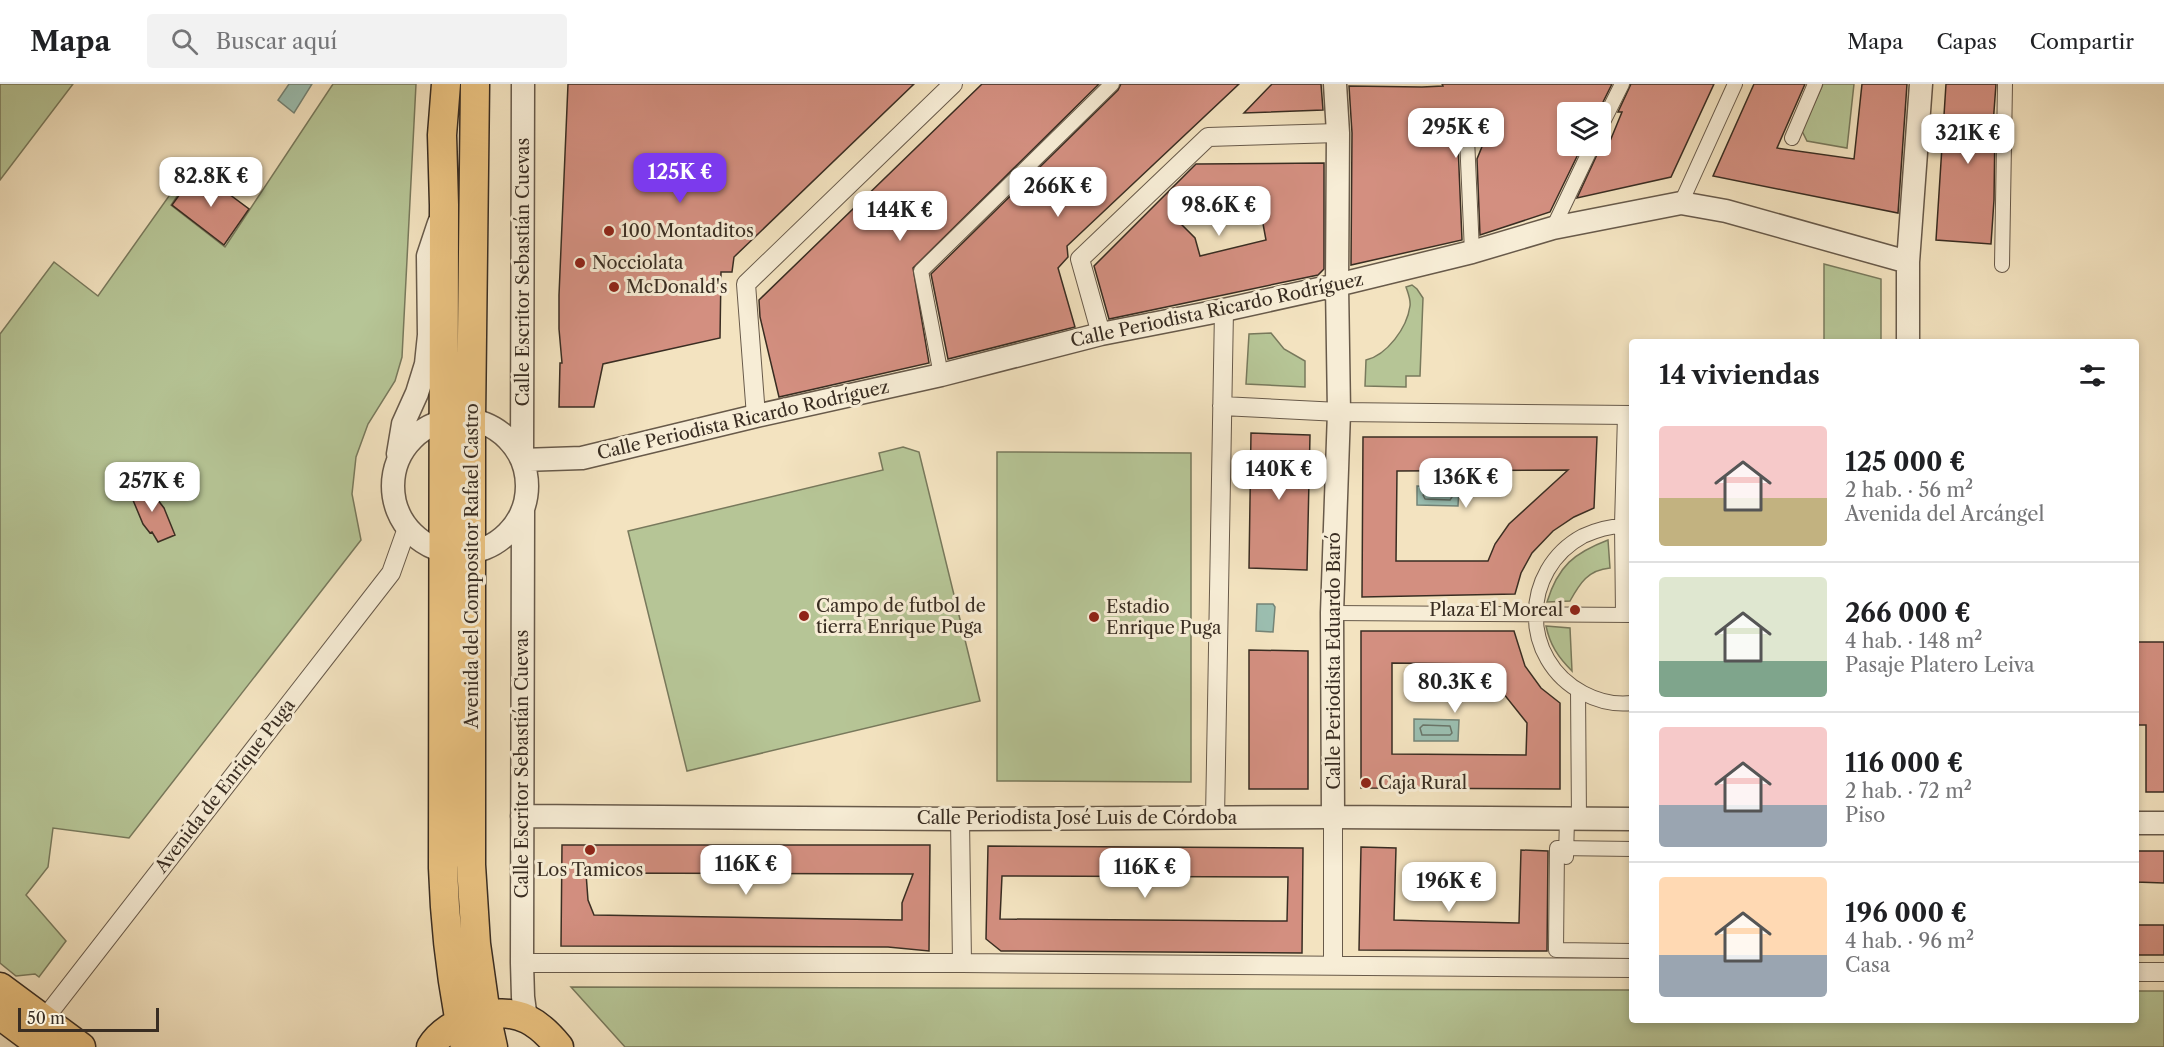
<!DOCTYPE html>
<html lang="es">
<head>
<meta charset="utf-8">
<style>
	:root { --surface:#fff; --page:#f2f2f2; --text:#202124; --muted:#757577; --line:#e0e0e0; --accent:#7c3aed }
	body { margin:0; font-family:"Libre Caslon Text",serif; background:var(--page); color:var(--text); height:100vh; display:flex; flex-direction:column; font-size:22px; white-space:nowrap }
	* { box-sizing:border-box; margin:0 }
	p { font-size:20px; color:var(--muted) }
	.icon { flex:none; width:33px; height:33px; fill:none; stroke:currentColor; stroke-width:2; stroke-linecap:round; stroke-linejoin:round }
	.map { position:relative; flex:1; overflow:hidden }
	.sheet { position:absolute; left:1629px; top:255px; width:510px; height:684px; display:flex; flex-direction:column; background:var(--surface); border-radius:6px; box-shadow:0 3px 9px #0003 }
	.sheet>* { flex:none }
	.buttons { position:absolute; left:1557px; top:18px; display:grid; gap:12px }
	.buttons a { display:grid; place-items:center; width:54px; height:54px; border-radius:6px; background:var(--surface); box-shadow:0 3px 9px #0003; font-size:30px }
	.scale { position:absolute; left:18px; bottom:15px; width:141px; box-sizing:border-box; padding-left:6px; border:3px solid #392d22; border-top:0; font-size:16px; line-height:21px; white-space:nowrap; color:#392d22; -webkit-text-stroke:4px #f7edd6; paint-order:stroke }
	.price { position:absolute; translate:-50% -51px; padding:0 14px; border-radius:12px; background:#fff; color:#222; font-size:20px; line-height:39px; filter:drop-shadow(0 2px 3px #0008) }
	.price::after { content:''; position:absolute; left:50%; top:36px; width:18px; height:14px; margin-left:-9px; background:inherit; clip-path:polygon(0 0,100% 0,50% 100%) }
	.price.current { background:var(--accent); color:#fff }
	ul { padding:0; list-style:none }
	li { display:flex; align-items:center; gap:18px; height:150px; padding:0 30px }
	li+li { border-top:2px solid var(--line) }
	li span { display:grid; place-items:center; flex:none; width:168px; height:120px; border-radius:6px; color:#555 }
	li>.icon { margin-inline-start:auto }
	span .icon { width:72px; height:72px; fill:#fffc; stroke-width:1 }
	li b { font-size:26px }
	h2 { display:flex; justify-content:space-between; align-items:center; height:72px; padding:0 30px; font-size:26px }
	header { display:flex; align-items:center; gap:36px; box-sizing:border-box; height:84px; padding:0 30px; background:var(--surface); border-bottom:2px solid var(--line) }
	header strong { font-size:28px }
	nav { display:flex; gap:33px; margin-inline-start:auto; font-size:21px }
	.search { width:420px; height:54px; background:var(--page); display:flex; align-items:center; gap:15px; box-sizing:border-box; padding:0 21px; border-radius:6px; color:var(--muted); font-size:22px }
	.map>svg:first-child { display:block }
	.green { fill:#b6c596; stroke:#78795c; stroke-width:1.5 }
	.water { fill:#9bbeb0; stroke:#748477; stroke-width:1.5 }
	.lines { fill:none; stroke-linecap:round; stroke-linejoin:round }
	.shore { stroke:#6a7669; stroke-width:1.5 }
	.building { fill:#d38f80; stroke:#392d22; stroke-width:1.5; fill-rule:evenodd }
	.pedestrian-casing { stroke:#685a4a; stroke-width:16 }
	.minor-casing { stroke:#685a4a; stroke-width:20 }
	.tertiary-casing { stroke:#685a4a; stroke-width:25 }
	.primary-casing { stroke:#392d22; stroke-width:31 }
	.pedestrian { stroke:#f7edd6; stroke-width:14 }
	.minor { stroke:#f7edd6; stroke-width:18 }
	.tertiary { stroke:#f7edd6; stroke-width:22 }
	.primary { stroke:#eac280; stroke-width:28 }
	.poi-dot { fill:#8f2418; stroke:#f7edd6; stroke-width:2 }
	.labels { text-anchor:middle; stroke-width:6; stroke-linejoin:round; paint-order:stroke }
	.poi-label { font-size:18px; fill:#392d22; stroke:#f7edd6; text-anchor:start }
	.street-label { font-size:18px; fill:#392d22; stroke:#f7edd6 }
</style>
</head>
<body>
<header>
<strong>Mapa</strong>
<div class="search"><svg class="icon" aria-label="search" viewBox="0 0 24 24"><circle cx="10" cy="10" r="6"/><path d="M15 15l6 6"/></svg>Buscar aquí</div>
<nav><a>Mapa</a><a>Capas</a><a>Compartir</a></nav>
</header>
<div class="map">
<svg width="2164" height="963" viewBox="0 0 2164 963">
	<rect width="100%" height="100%" fill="#f3e3c0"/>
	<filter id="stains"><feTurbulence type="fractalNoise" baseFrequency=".00333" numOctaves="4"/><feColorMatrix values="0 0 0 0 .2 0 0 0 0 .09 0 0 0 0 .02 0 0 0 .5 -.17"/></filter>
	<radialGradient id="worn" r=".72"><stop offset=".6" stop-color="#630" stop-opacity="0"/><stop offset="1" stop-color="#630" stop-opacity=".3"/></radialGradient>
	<path class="green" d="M0,0H73L0,96Z
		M333,0H416L402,273L395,297L368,340L356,373L352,410L361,456L129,754L53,744L48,783L26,811L66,857L39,893L35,890L16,892L0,879V250L54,178L98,212L191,81L196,85L171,121L225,163Z
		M1823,0H1854L1847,64L1807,57L1802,47Z
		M1824,180L1881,195V258H1824Z
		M1412,201L1417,205L1423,214L1420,292H1406V303L1365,302L1366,276C1387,271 1407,244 1410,222C1411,216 1408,209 1406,203Z
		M1271,249L1284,265L1305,277V303L1246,300L1249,250Z
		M903,363L919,368L980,617L687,687L628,447L883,386L879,369Z
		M997,368L1191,369V698L997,697Z
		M1608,456L1610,484C1588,486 1580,499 1570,517L1547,518C1558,482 1574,469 1608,456Z
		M1546,542L1570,544L1572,587C1558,573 1550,561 1546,542Z
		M571,903L1632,906V936H2136V907H2164V963H625Z"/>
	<path class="water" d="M289,0H312L294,29L278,16Z
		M1417,402L1459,403L1458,422L1417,421Z
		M1257,520H1273L1275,523L1273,548L1256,547Z
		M1414,635L1459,636L1458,657H1414Z"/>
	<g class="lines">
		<path class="shore" d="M1426,409H1450L1452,413L1450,416L1425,415L1423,411Z
			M1423,641L1450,642L1452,649L1450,651H1422L1420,644Z"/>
	</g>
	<path class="building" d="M568,0H914L734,173L732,188H721L720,254L603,280L594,323H559L560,279H562L559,245V211Z
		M982,0H1099L913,184L929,279L779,313L760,233L759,216Z
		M1121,0H1239L1067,162L1068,173L1058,184L1075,243L948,275L931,190L1118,6Z
		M1272,0H1321L1323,26L1244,29Z
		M1442,0H1612L1598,28H1568V62H1582L1550,128L1480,151L1477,75L1488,48L1494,42L1497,35L1494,30L1486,27L1474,36L1457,37L1462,156L1351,181L1352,49L1349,2L1422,3L1443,2Z
		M1631,0H1714L1671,93L1577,114L1601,62H1608L1622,28H1618Z
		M1754,0H1805L1777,64L1854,75L1862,0H1907L1898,129L1713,92Z
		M1946,0H1996L1993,41H1995L1994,116L1991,160L1936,156Z
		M1324,79V185L1318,191L1109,235L1094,182L1196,80ZM1261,129L1266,156L1200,172L1195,154L1173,132Z
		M202,90L249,125L224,161L172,121L190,96L195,99Z
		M1251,349L1310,351L1307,486L1249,484Z
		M1363,353H1597L1594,424L1574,433L1553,447L1532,469L1521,489L1515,510L1362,513ZM1568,386L1509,440L1495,460L1488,477H1396L1397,387Z
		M144,398L164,424L175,451L158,458L152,448L150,449L143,440L130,409Z
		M1361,547H1514L1525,582L1541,604L1560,619V705L1361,704ZM1392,579L1488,580L1495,599L1527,639L1526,671L1392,670Z
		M2136,558H2164V708H2146V641H2136Z
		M1249,566L1308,567V705H1249Z
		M562,761H930L929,867L888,863L561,862ZM586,789L913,790L902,819V836L594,831L588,816Z
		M988,762L1303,764L1302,869L1001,867L986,855ZM1002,792L1288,793L1287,837L1000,835Z
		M1361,763L1396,764L1394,836L1429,837L1519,839L1521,766L1548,767L1547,867L1359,866Z
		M2136,767H2164V799L2136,798Z
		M2136,841H2164V871H2136Z"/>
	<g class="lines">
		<defs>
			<path id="pedestrian" d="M1600,44L1622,0
				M1792,54L1815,0
				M1681,119L1735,0
				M1553,144L1592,62
				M1472,168L1467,54L1488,36
				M2002,181L2005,0
				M941,291L921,187L1112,0
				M1632,443C1615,440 1598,445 1583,452C1520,486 1520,576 1583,609C1598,617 1615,621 1632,619
				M1332,529L1632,531
				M1623,531L1622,441L1625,331
				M1578,606L1579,735
				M1632,765L1557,764L1556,866L1632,867
				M1566,773L1567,735"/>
			<path id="minor" d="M1101,250L1080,175L1208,53L1338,49
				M1222,322L1339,328L1632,331
				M756,332L746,200L953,0
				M1215,734L1224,226
				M960,735L962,879
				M522,879H962L1632,884
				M1333,881V733
				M2136,888H2164
				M38,943L391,489L407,444"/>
			<path id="tertiary" d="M1908,258V178L1921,0
				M393 402a67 67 0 1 1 134 0a67 67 0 1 1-134 0Z
				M398,370L403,340L417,309L426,280L429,251L428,172L439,139
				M522,376L582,374L756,332L941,291L1101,250L1224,226L1337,201L1472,168L1553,144L1681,119L1726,127L1908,178
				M522,376L523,0
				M523,425L522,879L523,913L526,935
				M522,732L960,735L1333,733L1632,735
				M1333,733L1332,529L1339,328L1337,201L1338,49L1335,0
				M2136,739H2164"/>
			<path id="primary" d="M446,0L442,51L444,121L443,784C445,844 452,904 465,963
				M475,0L471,336V781L476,860L486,931L493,963
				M0,903L81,963
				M0,931L43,963
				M431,963C448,935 497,921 527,935C539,941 551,953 559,963"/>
		</defs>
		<use href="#pedestrian" class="pedestrian-casing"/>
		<use href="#minor" class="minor-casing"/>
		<use href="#tertiary" class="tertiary-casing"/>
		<use href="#primary" class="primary-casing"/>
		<use href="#pedestrian" class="pedestrian"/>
		<use href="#minor" class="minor"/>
		<use href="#tertiary" class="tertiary"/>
		<use href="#primary" class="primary"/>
	</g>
	<g class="poi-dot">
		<circle cx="609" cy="147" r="6"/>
		<circle cx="580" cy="179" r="6"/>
		<circle cx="614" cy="203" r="6"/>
		<circle cx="1575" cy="526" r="6"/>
		<circle cx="804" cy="532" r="6"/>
		<circle cx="1094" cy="533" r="6"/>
		<circle cx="1366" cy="699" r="6"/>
		<circle cx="590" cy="766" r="6"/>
	</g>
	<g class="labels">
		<g class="poi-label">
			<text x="621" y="153">100 Montaditos</text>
			<text x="592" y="185">Nocciolata</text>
			<text x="626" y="209">McDonald's</text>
			<text x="816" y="528">Campo de futbol de<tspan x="816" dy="21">tierra Enrique Puga</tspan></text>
			<text x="1106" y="529">Estadio<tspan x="1106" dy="21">Enrique Puga</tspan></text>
			<text x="1563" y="532" text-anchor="end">Plaza El Moreal</text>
			<text x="1378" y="705">Caja Rural</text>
			<text x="590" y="792" text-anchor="middle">Los Tamicos</text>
		</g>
		<g class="street-label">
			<text transform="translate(523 188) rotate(-90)" y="6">Calle Escritor Sebastián Cuevas</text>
			<text transform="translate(1217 226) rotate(-12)" y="6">Calle Periodista Ricardo Rodríguez</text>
			<text transform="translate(743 336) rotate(-13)" y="6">Calle Periodista Ricardo Rodríguez</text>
			<text transform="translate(472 482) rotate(-90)" y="6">Avenida del Compositor Rafael Castro</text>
			<text transform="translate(1334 577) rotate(-90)" y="6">Calle Periodista Eduardo Baró</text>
			<text transform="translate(522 680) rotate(-90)" y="6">Calle Escritor Sebastián Cuevas</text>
			<text transform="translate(225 702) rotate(-52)" y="6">Avenida de Enrique Puga</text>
			<text x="1077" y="740">Calle Periodista José Luis de Córdoba</text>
		</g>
	</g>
	<rect width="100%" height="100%" filter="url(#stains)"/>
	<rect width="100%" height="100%" fill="url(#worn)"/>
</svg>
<div class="buttons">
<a><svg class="icon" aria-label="layers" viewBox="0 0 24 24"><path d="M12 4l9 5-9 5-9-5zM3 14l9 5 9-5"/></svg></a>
</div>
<div class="scale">50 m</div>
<b class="price" style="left:1456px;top:75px">295K €</b>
<b class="price" style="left:1968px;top:81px">321K €</b>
<b class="price current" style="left:680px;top:120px">125K €</b>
<b class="price" style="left:211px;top:124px">82.8K €</b>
<b class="price" style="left:1058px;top:134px">266K €</b>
<b class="price" style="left:1219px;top:153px">98.6K €</b>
<b class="price" style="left:900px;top:158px">144K €</b>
<b class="price" style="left:1279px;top:417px">140K €</b>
<b class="price" style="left:1466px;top:425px">136K €</b>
<b class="price" style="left:152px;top:429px">257K €</b>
<b class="price" style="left:1455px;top:630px">80.3K €</b>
<b class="price" style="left:746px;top:812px">116K €</b>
<b class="price" style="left:1145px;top:815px">116K €</b>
<b class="price" style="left:1449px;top:829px">196K €</b>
<section class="sheet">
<h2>14 viviendas<svg class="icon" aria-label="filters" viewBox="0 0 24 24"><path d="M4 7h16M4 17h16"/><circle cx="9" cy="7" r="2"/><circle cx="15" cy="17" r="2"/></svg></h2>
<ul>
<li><span style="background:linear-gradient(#f6c9c9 60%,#c2b280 0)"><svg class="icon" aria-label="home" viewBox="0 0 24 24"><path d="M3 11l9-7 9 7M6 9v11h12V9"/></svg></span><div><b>125 000 €</b><p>2 hab. · 56 m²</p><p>Avenida del Arcángel</p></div></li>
<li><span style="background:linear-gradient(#dfe7d0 70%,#7fa58c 0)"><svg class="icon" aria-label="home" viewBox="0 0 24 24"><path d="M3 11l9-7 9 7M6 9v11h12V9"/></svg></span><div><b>266 000 €</b><p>4 hab. · 148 m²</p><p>Pasaje Platero Leiva</p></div></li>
<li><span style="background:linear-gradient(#f6c9c9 65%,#9aa5b1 0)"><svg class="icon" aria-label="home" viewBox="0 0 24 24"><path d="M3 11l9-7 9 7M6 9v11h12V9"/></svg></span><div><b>116 000 €</b><p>2 hab. · 72 m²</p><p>Piso</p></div></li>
<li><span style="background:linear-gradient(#ffd9b3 65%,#9aa5b1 0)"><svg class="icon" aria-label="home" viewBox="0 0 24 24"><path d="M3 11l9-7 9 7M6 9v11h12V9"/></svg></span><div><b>196 000 €</b><p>4 hab. · 96 m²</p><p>Casa</p></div></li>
</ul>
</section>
</div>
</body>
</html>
